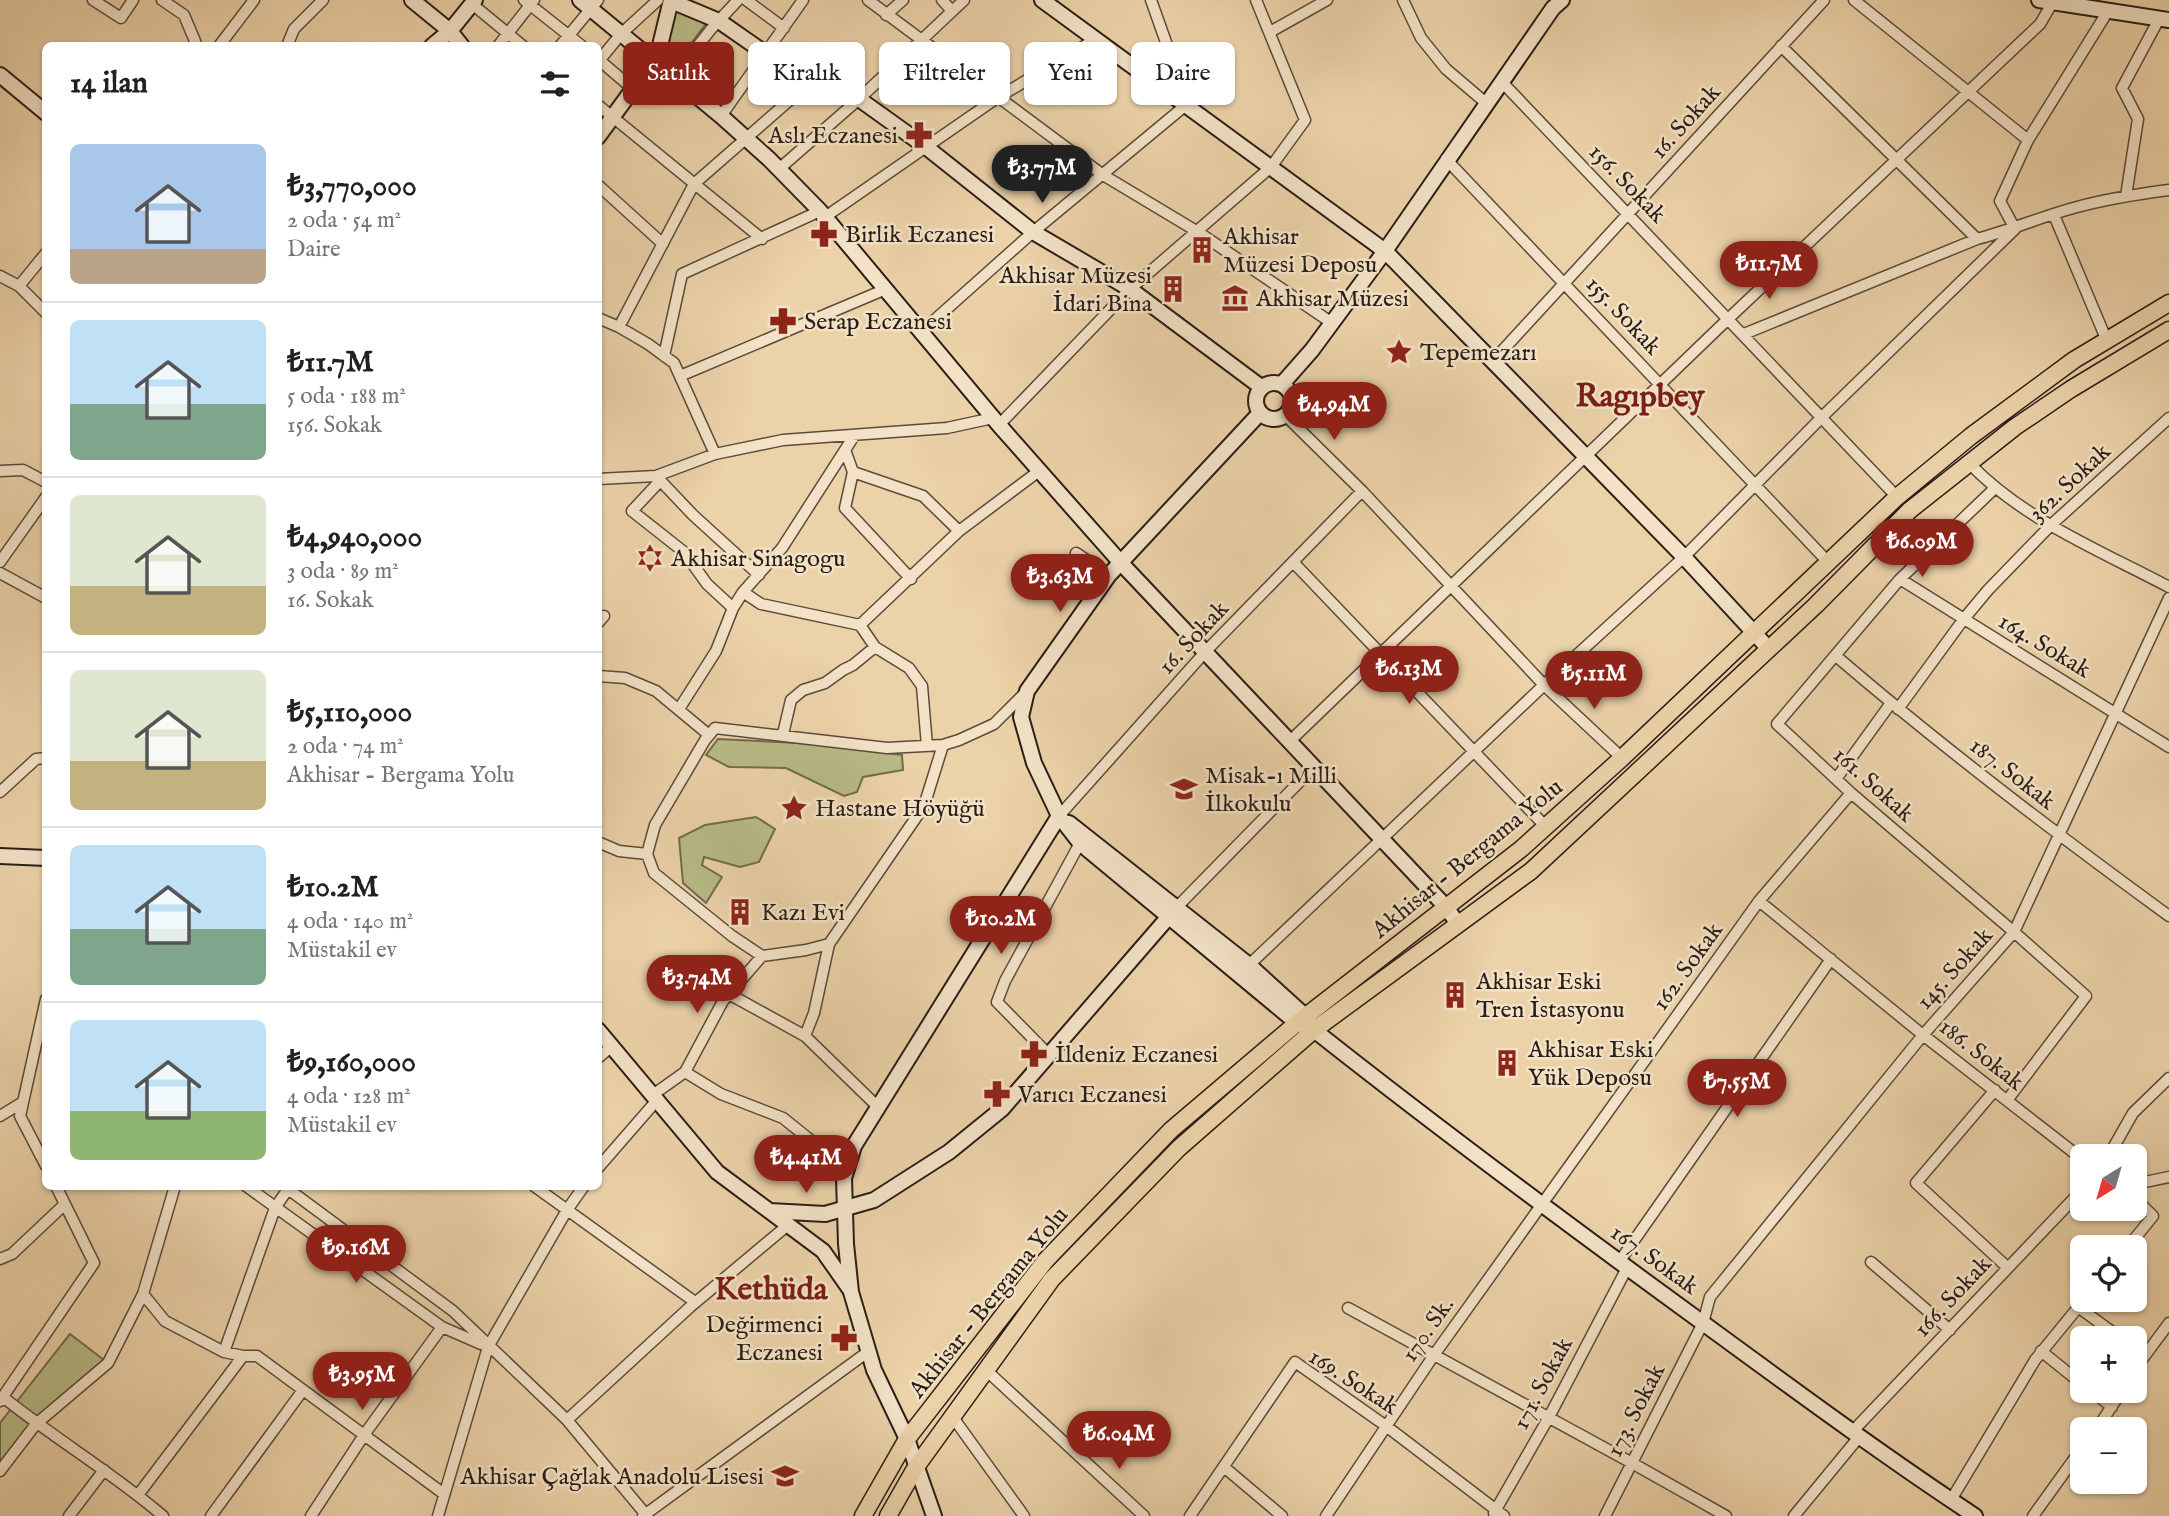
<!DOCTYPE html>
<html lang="tr">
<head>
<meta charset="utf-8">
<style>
	:root { --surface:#fff; --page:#f2f2f2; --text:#202124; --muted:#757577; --line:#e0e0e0; --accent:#8f2418 }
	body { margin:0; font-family:"IM FELL English",serif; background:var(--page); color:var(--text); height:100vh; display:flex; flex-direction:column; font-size:26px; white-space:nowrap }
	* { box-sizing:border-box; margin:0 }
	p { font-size:23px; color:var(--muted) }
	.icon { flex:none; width:38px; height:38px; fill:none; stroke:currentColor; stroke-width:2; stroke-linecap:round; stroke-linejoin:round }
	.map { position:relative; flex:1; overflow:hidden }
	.side { position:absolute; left:42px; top:42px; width:560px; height:1148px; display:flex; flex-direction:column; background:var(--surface); border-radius:10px; box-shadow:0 2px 5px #0004 }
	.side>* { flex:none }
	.top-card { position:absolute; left:623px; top:42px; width:665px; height:63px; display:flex; gap:14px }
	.needle { width:46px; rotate:217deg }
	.buttons { position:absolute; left:2070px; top:1144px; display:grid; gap:14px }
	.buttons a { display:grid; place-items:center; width:77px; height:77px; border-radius:10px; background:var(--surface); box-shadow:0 2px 5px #0004; font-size:35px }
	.price { position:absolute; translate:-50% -60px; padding:0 16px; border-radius:24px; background:var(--accent); color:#fff; font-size:23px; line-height:46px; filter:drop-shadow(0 2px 4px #0008) }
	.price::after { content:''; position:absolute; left:50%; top:42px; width:21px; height:16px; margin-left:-10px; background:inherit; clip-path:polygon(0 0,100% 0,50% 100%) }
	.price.on { background:#222; color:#fff }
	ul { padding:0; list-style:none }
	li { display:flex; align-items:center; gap:21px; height:175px; padding:0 28px }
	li+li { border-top:2px solid var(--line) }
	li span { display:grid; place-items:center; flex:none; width:196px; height:140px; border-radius:10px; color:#555 }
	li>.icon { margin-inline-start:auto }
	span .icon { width:84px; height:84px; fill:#fffc; stroke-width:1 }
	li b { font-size:30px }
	h2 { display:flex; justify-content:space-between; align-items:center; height:84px; padding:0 28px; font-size:30px }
	.pill { padding:0 24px; border-radius:10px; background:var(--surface); box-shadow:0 2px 5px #0004; font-size:24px; line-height:63px }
	.pill.on { background:var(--accent); color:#fff }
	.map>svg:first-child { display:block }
	.green { fill:#b8bb87; stroke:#706c4e; stroke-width:2 }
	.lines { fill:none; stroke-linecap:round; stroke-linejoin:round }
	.street-casing { stroke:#5a4b3b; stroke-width:13 }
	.secondary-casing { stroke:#291e16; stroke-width:18 }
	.primary-casing { stroke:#291e16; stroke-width:19 }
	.street { stroke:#f3e2c7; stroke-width:10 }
	.secondary { stroke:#f3e2c7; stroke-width:14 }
	.primary { stroke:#ecd2a9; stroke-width:16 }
	.labels { text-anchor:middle; stroke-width:5; stroke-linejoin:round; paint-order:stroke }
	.street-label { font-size:24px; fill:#291e16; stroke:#f3e2c7 }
	.poi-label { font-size:24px; fill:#291e16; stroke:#f3e2c7; text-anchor:start }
	.district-label { font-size:32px; font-weight:bold; fill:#7a1f14; stroke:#f3e2c7 }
</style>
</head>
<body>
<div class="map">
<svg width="2169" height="1516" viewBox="0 0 2169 1516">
	<rect width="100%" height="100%" fill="#ecd2a9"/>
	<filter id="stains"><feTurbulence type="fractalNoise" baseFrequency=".00286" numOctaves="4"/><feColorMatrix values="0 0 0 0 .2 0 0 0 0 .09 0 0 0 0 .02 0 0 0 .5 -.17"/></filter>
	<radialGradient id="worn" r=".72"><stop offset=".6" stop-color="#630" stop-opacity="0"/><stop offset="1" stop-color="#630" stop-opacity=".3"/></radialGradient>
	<path class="green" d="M675,6L708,21L674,66L663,58Z
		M718,739L819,744L902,755L903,770L863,777L857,792L844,796L786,768L729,767L706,755Z
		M756,817L775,829L759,862L740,867L704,857L702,865L722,877L706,903L683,883L679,838L705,825Z
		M70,1334L104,1360L37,1417L0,1464V1423Z"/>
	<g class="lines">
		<defs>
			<path id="street" d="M93,0L121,18L133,0
				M162,0L184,15L197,46
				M524,0L582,46
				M746,0L784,28
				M868,0L1103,175L1198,232L1332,323
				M942,0L952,11
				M1403,0L1421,38L1446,69L1486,103
				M1854,0L2028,140
				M472,4L523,46
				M886,15L903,0
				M1270,32L1327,0
				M219,46L254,0
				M287,46L294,29L323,0
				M498,46L534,0
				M560,46L598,0
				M1781,46L1977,239
				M598,59L633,89
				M598,62L621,34L658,0
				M1145,75L1167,45L1151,0
				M673,77L712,28L738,0
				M1501,81L1897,497
				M598,105L762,239
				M721,116L803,0
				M1446,159L1828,562
				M779,169L859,99L964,0
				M598,185L663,244
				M2126,196L2138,119L2122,88L2159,19
				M2054,215L2107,341
				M825,217L997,98L1096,39
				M0,276L19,286L46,313
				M19,286L46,253
				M598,318L619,327L648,344L674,363L715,454
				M619,327L694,184L824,70
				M921,332L1033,232L1186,105
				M1744,334L1977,239C2011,230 2043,216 2077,207C2107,199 2138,194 2169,190
				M664,356L682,274L820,211
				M1492,362L1824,0
				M680,376L886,289
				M1285,415L1362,491L1544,685L1622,758
				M999,425L1130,289L1271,167L1305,120L1256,0
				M845,450L853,472L845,508L911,579
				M1970,464C2024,520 2101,551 2169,587
				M0,471L23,470L46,482
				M853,472L923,496L959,531
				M656,476L693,515L759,575
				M598,479L656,476L715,454L783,440L947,428L993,418
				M660,481L632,511L684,552L707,584L733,608
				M1995,488L1900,579L1777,724L1851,793L2014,932L2086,996L2008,1099
				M1076,553L1109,575
				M0,562L46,497
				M1294,563L1546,827
				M0,573L46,598
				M1900,579L2169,747
				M743,592L761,604L860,625L875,647L909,668L922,686L927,746
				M598,623L604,616
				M860,625L959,531L1039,471
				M1836,656C1943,748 2055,833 2169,916
				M598,676L625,678L656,691L709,735
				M679,709L716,651L733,608L743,592L782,548L854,436
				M1898,709L1963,620L1988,590L2051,525L2169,418
				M783,734L791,700L803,690L825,683L843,670L853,665L875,647
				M1290,741L1728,319L2040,24L2054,0
				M943,745L924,806L829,944L806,950L762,956L732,936L654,873L647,854L655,825L705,740L715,728L887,748L943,745L959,740L994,724L1026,692
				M1836,779L1891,703
				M0,792L36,759L46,758
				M1059,816L1206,651L1362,491
				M598,842L619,851L647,854
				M1759,901L1923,1035L2082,1159
				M1178,906L1314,767
				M1249,965L1544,685L1684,557L1822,417L2015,229L2000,201L2028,140L2108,11
				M729,994L805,1036L877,1106
				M46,999L20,1116L46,1166
				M805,1036L814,1013L829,944
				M1049,1055L997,1002L1005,981L1080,843
				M598,1058L612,1046
				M685,1072L721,1094L783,1118L824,1151L844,1178
				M1995,1090L1916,1183L2007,1267
				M654,1094L685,1072L723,1001L762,956
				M0,1116L23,1102
				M2108,1157L2133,1113L2169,1078
				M598,1168L658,1099
				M2135,1184L2169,1177
				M246,1186L442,1327L481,1344
				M284,1186L453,1311L567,1420L647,1516
				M534,1186L695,1302
				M2127,1248L2153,1216L2135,1198
				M0,1259L12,1254L65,1204
				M1619,1262L1831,959
				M1871,1262L1950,1330
				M143,1294L165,1321L224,1352L243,1356H257L444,1494
				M2078,1307L2122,1339
				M1348,1308L1632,1463L1726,1516
				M2041,1351L2082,1384
				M224,1352L275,1208L290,1186
				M2135,1369L2169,1323
				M986,1370L1144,1516
				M2092,1391L2112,1407
				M3,1397C55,1439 113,1473 163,1516
				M0,1401L94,1263L56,1186
				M952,1416L1024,1516
				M567,1420L690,1307L788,1225
				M2096,1430L2122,1391
				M1852,1432L2082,1190
				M1224,1467L1282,1516
				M0,1471L36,1424L108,1363L143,1294L175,1186
				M138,1495L243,1356
				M1951,1500L2035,1360L2084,1300
				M1494,1513L1549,1417L1627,1268
				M69,1516L104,1470
				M211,1516L303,1390
				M311,1516L364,1435L442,1327
				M438,1516L488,1347L567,1210L584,1186
				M643,1516L869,1351
				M1190,1516L1295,1362L1386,1426L1504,1516
				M1326,1516L1434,1355L1759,901L1851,793
				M1605,1516L1703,1323L1710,1297L1923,1035L2014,932L2169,598
				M1794,1516L1859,1437
				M2033,1516L2082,1448"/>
			<path id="secondary" d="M412,0L450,31L462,46
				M580,0L721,116L769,159L820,211L999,425L1121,563L1446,907L1458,924
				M1042,0L1385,251L1684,557L1769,649
				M2039,0L2169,20
				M671,1L719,21L808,83
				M432,46L450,31L475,0
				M824,70L859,99L926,147L1033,232L1130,289L1261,387
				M0,75L46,113
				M598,137L633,89L656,62L671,0
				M1256 401a18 18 0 1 1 36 0a18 18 0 1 1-36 0Z
				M1282,384L1312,350L1385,251L1553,8L1562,0
				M1260,413L1109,575L1027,691L1021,717L1034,763L1059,816L1080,843L1297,1023L1314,1030C1443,1132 1575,1230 1707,1326C1796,1391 1884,1456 1975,1516
				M1069,823L1249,965L1305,1016L1311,1025
				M0,856L46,858
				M598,1030L717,1172L823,1251L851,1291
				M770,1211L825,1214L874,1200L949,1152L1002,1109L1178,906
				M934,1516L907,1439L874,1370L851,1292L846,1244L844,1178L854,1146L1059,816"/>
			<path id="primary" d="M863,1516L907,1439L1046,1260L1171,1130L1297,1023L1521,849L1622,758L1897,497L1971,436L2074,360L2169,303
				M888,1516L916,1467L1052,1279L1179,1148L1314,1030L1531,871L1816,605L1910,510L2015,427L2071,389L2169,330"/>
		</defs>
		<use href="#street" class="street-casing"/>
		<use href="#secondary" class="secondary-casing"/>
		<use href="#primary" class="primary-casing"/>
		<use href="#street" class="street"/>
		<use href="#secondary" class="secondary"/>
		<use href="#primary" class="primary"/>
	</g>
	<defs>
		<symbol id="pharmacy-bare" viewBox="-9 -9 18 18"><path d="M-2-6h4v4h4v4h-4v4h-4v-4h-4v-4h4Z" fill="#8f2418" stroke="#f3e2c7" stroke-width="2.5" paint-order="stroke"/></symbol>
		<symbol id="building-bare" viewBox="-9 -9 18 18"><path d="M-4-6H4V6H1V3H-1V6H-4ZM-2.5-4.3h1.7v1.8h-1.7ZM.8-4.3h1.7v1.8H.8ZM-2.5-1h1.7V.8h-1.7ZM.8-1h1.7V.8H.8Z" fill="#8f2418" stroke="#f3e2c7" stroke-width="2.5" paint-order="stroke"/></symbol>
		<symbol id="museum-bare" viewBox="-9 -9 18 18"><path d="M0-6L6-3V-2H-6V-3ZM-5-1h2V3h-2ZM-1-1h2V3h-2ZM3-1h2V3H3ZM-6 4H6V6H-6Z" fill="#8f2418" stroke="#f3e2c7" stroke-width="2.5" paint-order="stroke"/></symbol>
		<symbol id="sight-bare" viewBox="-9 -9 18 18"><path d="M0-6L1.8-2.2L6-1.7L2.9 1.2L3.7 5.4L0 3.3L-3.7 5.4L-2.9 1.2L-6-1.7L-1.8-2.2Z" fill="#8f2418" stroke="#f3e2c7" stroke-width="2.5" paint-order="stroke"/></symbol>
		<symbol id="synagogue-bare" viewBox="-9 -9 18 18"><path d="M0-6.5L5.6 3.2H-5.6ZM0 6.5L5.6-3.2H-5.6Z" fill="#8f2418" stroke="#f3e2c7" stroke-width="2.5" paint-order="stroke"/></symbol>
		<symbol id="school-bare" viewBox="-9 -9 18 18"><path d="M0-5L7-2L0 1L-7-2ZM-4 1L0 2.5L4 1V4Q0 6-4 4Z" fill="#8f2418" stroke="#f3e2c7" stroke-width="2.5" paint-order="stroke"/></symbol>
	</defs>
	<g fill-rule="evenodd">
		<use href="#pharmacy-bare" x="900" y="116" width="38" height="38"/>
		<use href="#pharmacy-bare" x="805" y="215" width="38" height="38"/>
		<use href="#building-bare" x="1183" y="231" width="38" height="38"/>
		<use href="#building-bare" x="1154" y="270" width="38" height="38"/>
		<use href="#museum-bare" x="1216" y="279" width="38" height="38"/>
		<use href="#pharmacy-bare" x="764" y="302" width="38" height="38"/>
		<use href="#sight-bare" x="1380" y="333" width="38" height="38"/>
		<use href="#synagogue-bare" x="631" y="539" width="38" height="38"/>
		<use href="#school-bare" x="1165" y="770" width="38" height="38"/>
		<use href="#sight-bare" x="775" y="789" width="38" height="38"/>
		<use href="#building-bare" x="721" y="893" width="38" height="38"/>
		<use href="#building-bare" x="1436" y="976" width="38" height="38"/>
		<use href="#pharmacy-bare" x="1015" y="1035" width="38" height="38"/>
		<use href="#building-bare" x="1488" y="1044" width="38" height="38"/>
		<use href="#pharmacy-bare" x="978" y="1075" width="38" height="38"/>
		<use href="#pharmacy-bare" x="825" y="1319" width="38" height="38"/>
		<use href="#school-bare" x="766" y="1457" width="38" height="38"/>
	</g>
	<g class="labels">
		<g class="street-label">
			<text transform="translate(1685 121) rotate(-48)" y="8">16. Sokak</text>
			<text transform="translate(1628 183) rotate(46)" y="8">156. Sokak</text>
			<text transform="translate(1624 315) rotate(47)" y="8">155. Sokak</text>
			<text transform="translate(2069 482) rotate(-43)" y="8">362. Sokak</text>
			<text transform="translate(1193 637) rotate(-47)" y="8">16. Sokak</text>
			<text transform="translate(2045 645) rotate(31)" y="8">164. Sokak</text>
			<text transform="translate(2013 773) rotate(38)" y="8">187. Sokak</text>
			<text transform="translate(1874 784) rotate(42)" y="8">161. Sokak</text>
			<text transform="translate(1467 858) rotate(-39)" y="8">Akhisar - Bergama Yolu</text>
			<text transform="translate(1687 966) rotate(-54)" y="8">162. Sokak</text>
			<text transform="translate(1954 968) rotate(-48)" y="8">145. Sokak</text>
			<text transform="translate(1982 1054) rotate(38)" y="8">186. Sokak</text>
			<text transform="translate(1655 1259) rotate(36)" y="8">167. Sokak</text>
			<text transform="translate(1952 1296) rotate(-47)" y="8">166. Sokak</text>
			<text transform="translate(988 1302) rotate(-51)" y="8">Akhisar - Bergama Yolu</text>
			<text transform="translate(1427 1329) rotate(-55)" y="8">170. Sk.</text>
			<text transform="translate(1354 1381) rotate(33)" y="8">169. Sokak</text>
			<text transform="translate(1542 1383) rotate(-62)" y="8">171. Sokak</text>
			<text transform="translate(1635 1410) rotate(-63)" y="8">173. Sokak</text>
		</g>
		<g class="poi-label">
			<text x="898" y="143" text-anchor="end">Aslı Eczanesi</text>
			<text x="845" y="242">Birlik Eczanesi</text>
			<text x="1223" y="244">Akhisar<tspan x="1223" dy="28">Müzesi Deposu</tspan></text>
			<text x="1152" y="283" text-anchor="end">Akhisar Müzesi<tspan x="1152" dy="28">İdari Bina</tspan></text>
			<text x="1256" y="306">Akhisar Müzesi</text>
			<text x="804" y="329">Serap Eczanesi</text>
			<text x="1420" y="360">Tepemezarı</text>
			<text x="671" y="566">Akhisar Sinagogu</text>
			<text x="1205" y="783">Misak-ı Milli<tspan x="1205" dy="28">İlkokulu</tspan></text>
			<text x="815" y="816">Hastane Höyüğü</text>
			<text x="761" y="920">Kazı Evi</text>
			<text x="1476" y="989">Akhisar Eski<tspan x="1476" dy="28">Tren İstasyonu</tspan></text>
			<text x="1528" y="1057">Akhisar Eski<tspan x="1528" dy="28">Yük Deposu</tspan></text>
			<text x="1055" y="1062">İldeniz Eczanesi</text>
			<text x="1018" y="1102">Varıcı Eczanesi</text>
			<text x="823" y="1332" text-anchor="end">Değirmenci<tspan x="823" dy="28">Eczanesi</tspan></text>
			<text x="764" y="1484" text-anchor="end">Akhisar Çağlak Anadolu Lisesi</text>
		</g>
		<g class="district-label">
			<text x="1640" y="406">Ragıpbey</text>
			<text x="771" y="1299">Kethüda</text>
		</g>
	</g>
	<rect width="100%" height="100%" filter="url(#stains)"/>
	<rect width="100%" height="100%" fill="url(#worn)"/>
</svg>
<div class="buttons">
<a><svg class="needle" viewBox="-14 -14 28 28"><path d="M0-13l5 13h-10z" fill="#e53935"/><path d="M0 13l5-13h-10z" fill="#757577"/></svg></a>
<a><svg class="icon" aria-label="locate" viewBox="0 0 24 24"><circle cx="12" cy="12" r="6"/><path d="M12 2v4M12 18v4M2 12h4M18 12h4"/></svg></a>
<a>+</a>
<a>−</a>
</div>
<b class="price on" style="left:1042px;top:205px">₺3.77M</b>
<b class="price" style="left:1769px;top:301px">₺11.7M</b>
<b class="price" style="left:1334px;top:442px">₺4.94M</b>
<b class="price" style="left:1922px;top:579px">₺6.09M</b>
<b class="price" style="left:1060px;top:614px">₺3.63M</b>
<b class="price" style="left:1409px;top:706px">₺6.13M</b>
<b class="price" style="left:1594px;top:711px">₺5.11M</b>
<b class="price" style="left:1001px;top:956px">₺10.2M</b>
<b class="price" style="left:697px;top:1015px">₺3.74M</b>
<b class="price" style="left:1737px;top:1119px">₺7.55M</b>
<b class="price" style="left:806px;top:1195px">₺4.41M</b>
<b class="price" style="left:356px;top:1285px">₺9.16M</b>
<b class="price" style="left:362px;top:1412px">₺3.95M</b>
<b class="price" style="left:1119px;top:1471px">₺6.04M</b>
<div class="top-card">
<a class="pill on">Satılık</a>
<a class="pill">Kiralık</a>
<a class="pill">Filtreler</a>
<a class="pill">Yeni</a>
<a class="pill">Daire</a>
</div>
<section class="side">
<h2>14 ilan<svg class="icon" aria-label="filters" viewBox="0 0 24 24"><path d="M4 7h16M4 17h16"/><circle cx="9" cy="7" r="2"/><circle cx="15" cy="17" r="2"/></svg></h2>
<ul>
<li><span style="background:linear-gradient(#a9c7e8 75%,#b9a48a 0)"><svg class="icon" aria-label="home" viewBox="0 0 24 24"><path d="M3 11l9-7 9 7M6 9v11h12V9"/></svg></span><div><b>₺3,770,000</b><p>2 oda · 54 m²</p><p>Daire</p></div></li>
<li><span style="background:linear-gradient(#bfe0f5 60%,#7fa58c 0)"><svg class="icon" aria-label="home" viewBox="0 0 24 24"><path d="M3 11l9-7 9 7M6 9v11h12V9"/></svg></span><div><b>₺11.7M</b><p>5 oda · 188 m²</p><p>156. Sokak</p></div></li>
<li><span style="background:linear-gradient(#dfe7d0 65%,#c2b280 0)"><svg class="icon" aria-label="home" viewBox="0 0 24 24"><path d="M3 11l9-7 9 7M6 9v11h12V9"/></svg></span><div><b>₺4,940,000</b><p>3 oda · 89 m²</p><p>16. Sokak</p></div></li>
<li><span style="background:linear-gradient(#dfe7d0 65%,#c2b280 0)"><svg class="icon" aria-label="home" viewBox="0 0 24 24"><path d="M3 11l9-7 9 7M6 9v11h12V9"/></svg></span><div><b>₺5,110,000</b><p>2 oda · 74 m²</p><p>Akhisar - Bergama Yolu</p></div></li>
<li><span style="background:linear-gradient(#bfe0f5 60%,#7fa58c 0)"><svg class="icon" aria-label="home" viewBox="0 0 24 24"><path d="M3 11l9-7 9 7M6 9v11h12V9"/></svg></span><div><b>₺10.2M</b><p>4 oda · 140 m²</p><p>Müstakil ev</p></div></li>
<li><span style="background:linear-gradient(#bfe0f5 65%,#8fb573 0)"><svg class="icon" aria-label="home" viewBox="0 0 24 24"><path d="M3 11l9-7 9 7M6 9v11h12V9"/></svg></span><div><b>₺9,160,000</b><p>4 oda · 128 m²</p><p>Müstakil ev</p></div></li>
</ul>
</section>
</div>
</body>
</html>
